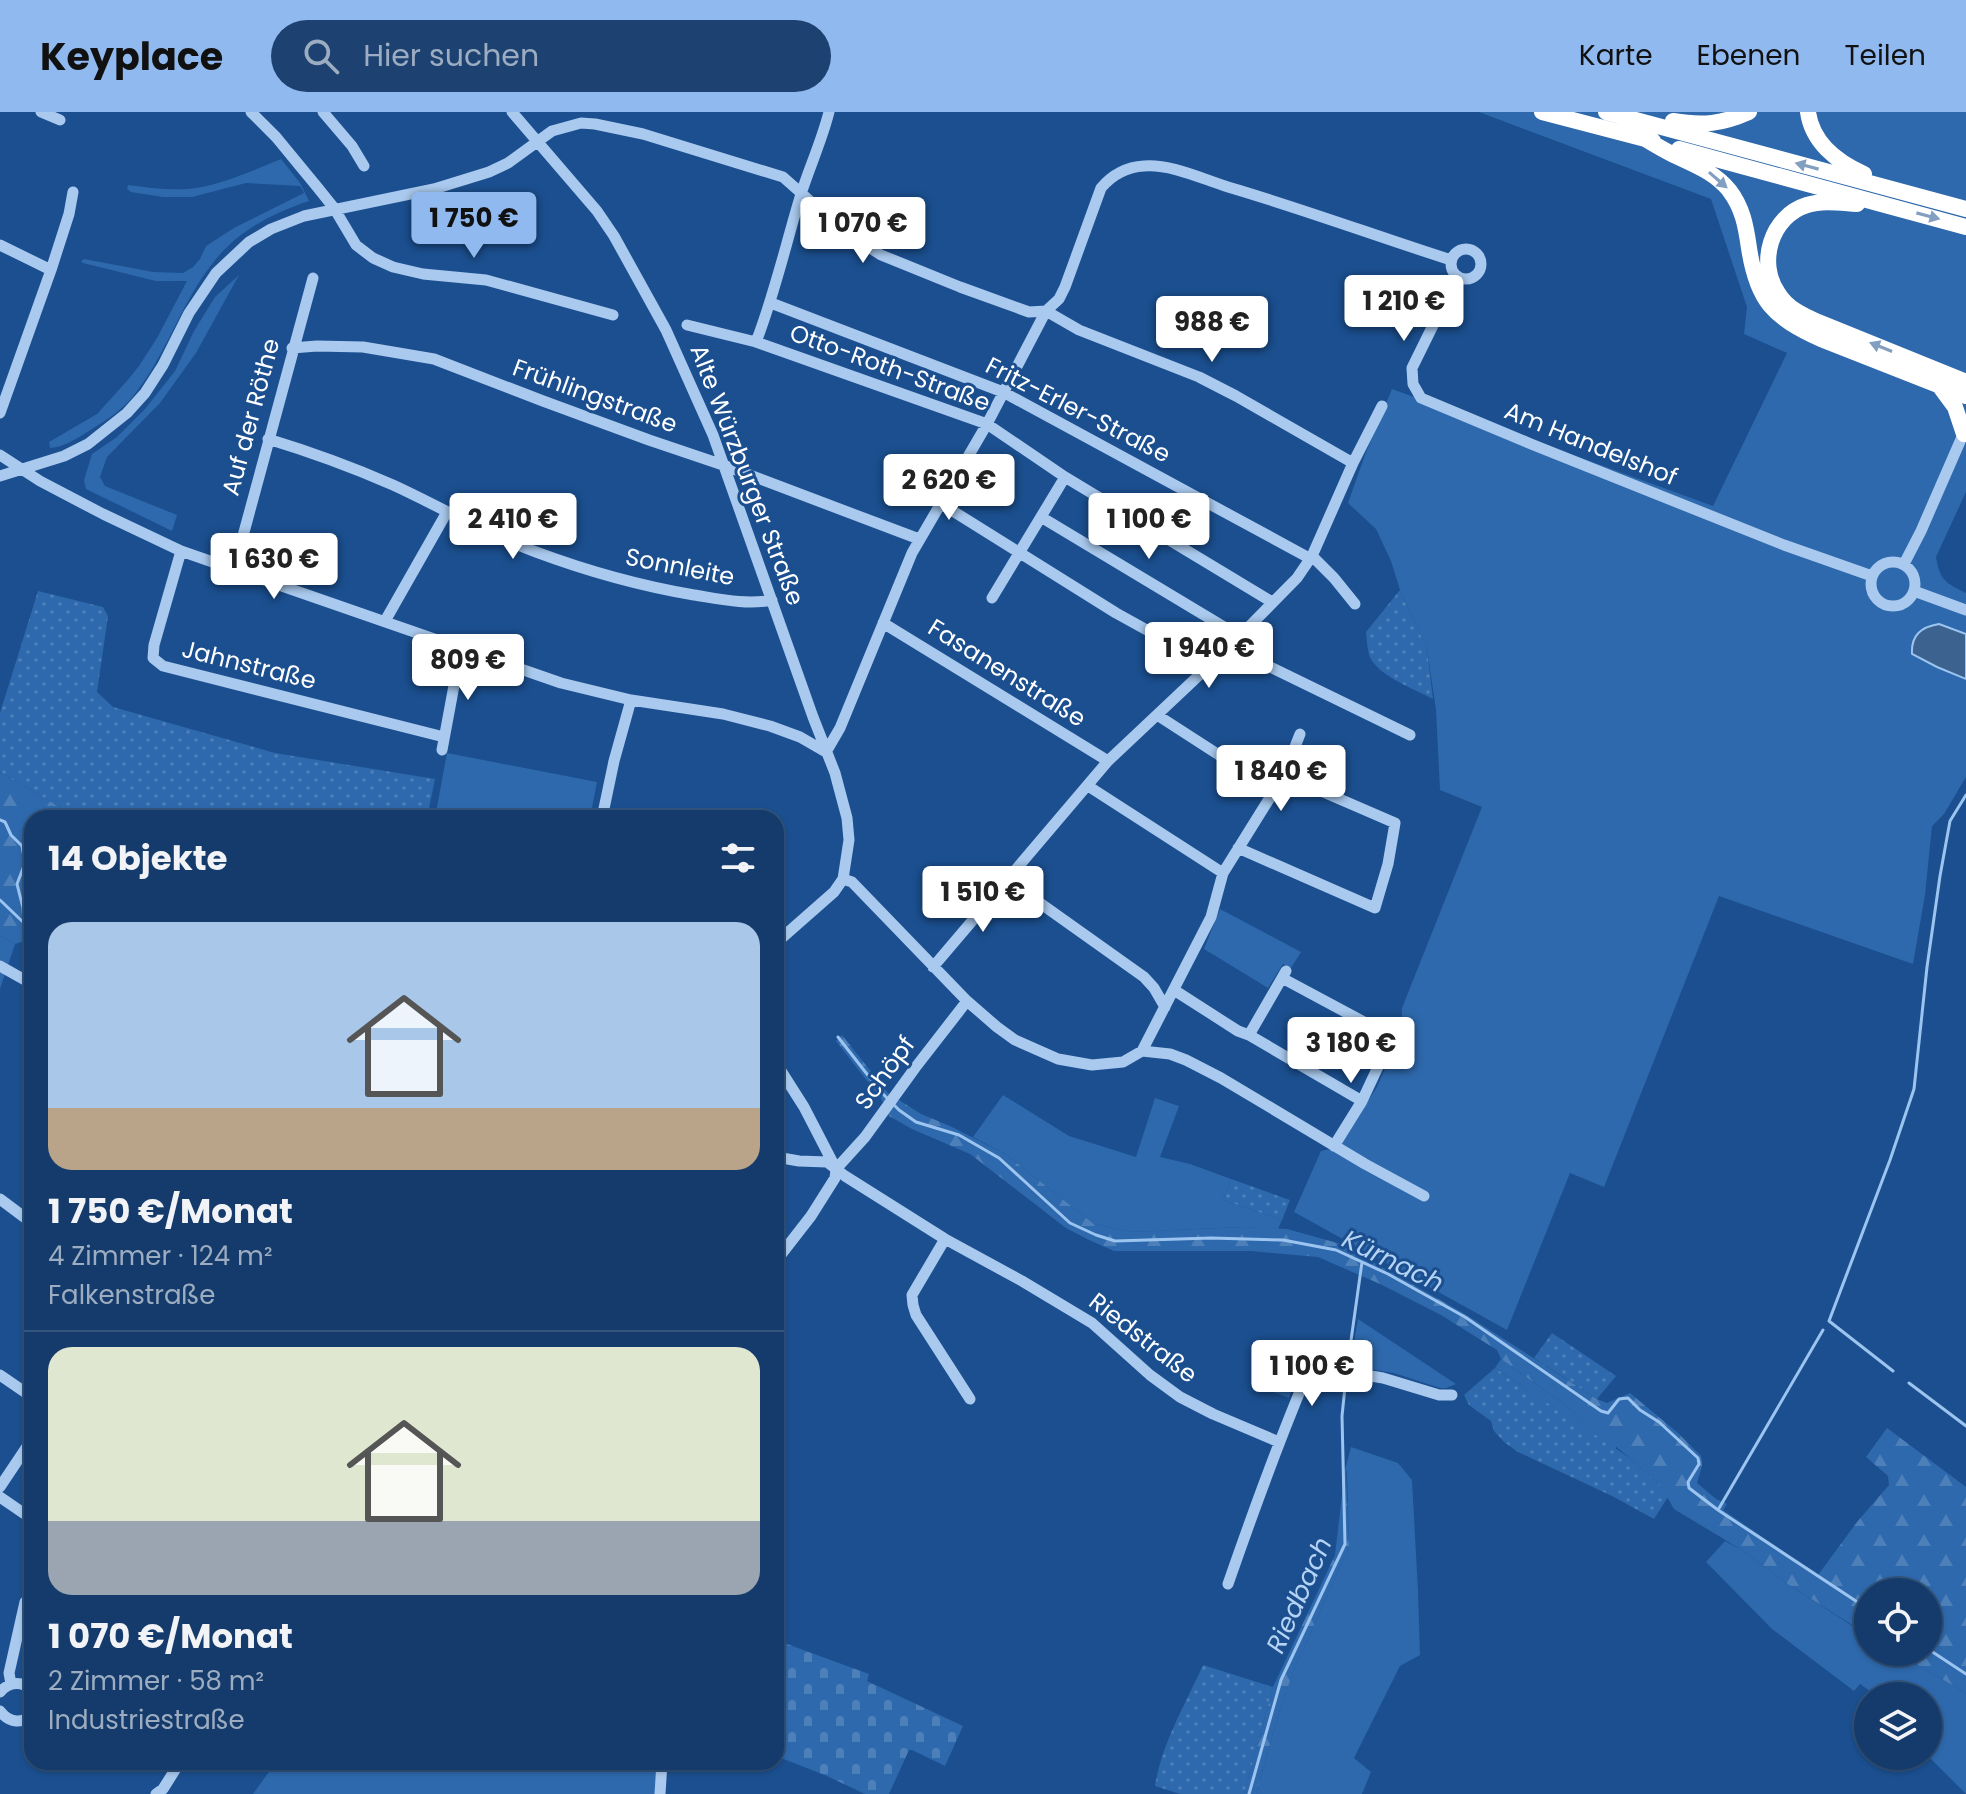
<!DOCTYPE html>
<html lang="de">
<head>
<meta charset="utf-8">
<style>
	:root { --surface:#143b6b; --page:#1d4271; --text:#f1f3f6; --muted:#9dadc1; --line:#33557e; --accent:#90b9f0 }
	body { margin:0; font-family:Poppins,sans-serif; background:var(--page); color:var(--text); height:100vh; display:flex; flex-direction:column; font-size:30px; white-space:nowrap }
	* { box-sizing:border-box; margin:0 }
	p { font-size:26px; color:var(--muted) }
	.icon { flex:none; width:44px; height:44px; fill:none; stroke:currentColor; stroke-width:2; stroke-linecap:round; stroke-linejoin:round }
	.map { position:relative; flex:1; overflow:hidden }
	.drawer { position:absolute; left:24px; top:698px; width:760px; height:960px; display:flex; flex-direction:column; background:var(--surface); border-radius:24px; box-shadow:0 2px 6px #0004,0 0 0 2px var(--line) }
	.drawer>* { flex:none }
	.controls { position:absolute; left:1854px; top:1466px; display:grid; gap:16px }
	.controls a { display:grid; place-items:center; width:88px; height:88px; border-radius:50%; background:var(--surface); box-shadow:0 2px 6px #0004,0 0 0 2px var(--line); font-size:40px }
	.price { position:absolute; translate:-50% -68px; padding:0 18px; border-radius:8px; background:#fff; color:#222; font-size:26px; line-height:52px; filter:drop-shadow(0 2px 4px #0008) }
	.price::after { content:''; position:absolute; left:50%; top:48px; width:24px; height:18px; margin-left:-12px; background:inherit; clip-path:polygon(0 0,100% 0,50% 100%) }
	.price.current { background:var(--accent); color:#111 }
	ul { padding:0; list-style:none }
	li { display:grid; align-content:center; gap:16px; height:424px; padding:0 24px }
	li+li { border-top:2px solid var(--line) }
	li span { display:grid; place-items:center; height:248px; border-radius:24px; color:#555 }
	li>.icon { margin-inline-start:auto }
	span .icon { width:144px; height:144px; fill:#fffc; stroke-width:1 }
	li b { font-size:34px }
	h2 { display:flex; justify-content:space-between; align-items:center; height:96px; padding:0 24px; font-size:34px }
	header { display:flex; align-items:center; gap:48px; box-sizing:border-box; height:112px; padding:0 40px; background:var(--accent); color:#111 }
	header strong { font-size:38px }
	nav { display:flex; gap:44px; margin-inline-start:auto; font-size:28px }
	.search { width:560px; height:72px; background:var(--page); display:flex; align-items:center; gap:20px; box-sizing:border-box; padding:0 28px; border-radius:44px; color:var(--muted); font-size:30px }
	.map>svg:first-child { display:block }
	.grass { fill:#2e69ad }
	.forest { fill:url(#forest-firs) }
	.cemetery { fill:url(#cemetery-stones) }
	.park { fill:url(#park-dots) }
	.water { fill:#3c6290; stroke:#9cc4f0; stroke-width:2 }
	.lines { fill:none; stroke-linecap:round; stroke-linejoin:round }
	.stream { stroke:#9cc4f0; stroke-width:3 }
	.minor { stroke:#a9c9ee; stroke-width:11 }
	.highway { stroke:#fff; stroke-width:16 }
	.oneway { fill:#829ec1 }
	.labels { text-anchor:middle; stroke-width:6; stroke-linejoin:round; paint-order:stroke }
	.street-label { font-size:24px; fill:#fff; stroke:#1b4f8f }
	.water-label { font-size:26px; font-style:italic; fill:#b5d3f5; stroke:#1b4f8f }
</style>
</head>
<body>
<header>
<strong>Keyplace</strong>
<div class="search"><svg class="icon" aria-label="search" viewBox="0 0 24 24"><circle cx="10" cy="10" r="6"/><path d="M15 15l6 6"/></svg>Hier suchen</div>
<nav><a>Karte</a><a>Ebenen</a><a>Teilen</a></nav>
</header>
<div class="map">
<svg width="1966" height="1682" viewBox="0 0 1966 1682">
	<defs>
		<pattern id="forest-firs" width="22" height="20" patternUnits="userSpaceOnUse" patternTransform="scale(2)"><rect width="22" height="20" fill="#2e69ad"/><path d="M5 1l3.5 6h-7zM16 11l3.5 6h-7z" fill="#4d80b9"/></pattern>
		<pattern id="cemetery-stones" width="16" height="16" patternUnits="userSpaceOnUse" patternTransform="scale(2)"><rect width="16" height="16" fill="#2e69ad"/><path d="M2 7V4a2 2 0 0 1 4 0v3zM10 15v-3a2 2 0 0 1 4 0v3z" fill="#4d80b9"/></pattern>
		<pattern id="park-dots" width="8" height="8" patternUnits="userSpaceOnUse" patternTransform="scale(2)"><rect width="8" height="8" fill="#2e69ad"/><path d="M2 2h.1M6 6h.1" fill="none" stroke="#4d80b9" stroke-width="1.8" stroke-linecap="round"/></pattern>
	</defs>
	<rect width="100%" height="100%" fill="#1b4f8f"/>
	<path class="grass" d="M1479,0H1966V380L1936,445C1940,469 1946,471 1966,481V665L1944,702L1932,714L1925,783L1913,852L1719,784L1604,1075L1570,1061L1507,1218L1294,1100L1321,1039L1338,1035L1377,975L1401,921L1402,896L1482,695L1440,678L1436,598L1427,537L1400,478L1391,449L1376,417L1348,391L1365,343L1392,277L1713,394L1787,241L1744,222L1747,195L1711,87Z
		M281,47L300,71L309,89C273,101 240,118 216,147C180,190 166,247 129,289C118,301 103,310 89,319C77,326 65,335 50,336L49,330L97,302L126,270L139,254L157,226L187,169H156L83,151L81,149L84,147L153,160L183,161L193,155L200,147L206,134L234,116L304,81L300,74L246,71L192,85H163L131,80L127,77L128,73C150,76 175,79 197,76C226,71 254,58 281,47Z
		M239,163L196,241L160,291L107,345L100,365L105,374L177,403L172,419L86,377L84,368L92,342L117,325L145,297L175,259L194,219L215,185Z
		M447,641L597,670L590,706H435Z
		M1220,797L1301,840L1291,856L1283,852L1268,876L1204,837Z
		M0,823L15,832L0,877Z
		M1003,983L1069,1024L1136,1045L1155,986L1179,994L1160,1045L1190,1052L1231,1067L1223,1088L1282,1108L1278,1117L1241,1115L1132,1120L1094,1112L1007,1043L973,1025Z
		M1358,1207L1456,1272L1446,1276H1440L1394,1261L1350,1254Z
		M1501,1247L1565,1293L1616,1334V1337L1495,1256Z
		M1272,1266L1293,1273L1289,1286L1268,1278Z
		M1351,1335L1398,1351L1412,1368L1418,1479L1420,1543L1400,1554L1354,1646L1371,1660L1362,1682H1256L1279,1600L1294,1558L1349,1435L1347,1359L1345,1358Z
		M1725,1429L1742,1438L1789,1473L1868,1524V1540H1895L1966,1581V1682L1928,1644V1584H1877L1860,1572L1854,1579L1772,1517L1706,1450Z
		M276,1650H657L655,1682H253Z"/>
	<path class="forest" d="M0,660L73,703V706H32V827L15,832L0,823Z
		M842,923L888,981L921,1002L950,1014L1007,1043L1094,1112L1132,1120L1241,1115L1287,1117L1341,1132L1465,1202L1597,1287L1607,1291L1630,1281L1678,1321L1701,1344L1702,1354L1697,1371L1716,1387L1727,1392L1723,1398L1818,1463L1857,1410L1889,1373L1888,1364L1866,1345L1887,1316L1966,1375V1581L1895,1540H1928V1480H1868V1523L1789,1473L1742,1438L1674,1397L1660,1373L1630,1346L1565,1293L1501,1247L1497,1238L1441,1203L1380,1172L1318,1145L1251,1139H1114L1089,1128L1066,1116L970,1042L912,1017L889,1004L882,988L836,929Z
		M1345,1358H1346L1349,1435L1294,1558L1279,1600L1256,1682H1244L1273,1575L1335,1443Z"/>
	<path class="cemetery" d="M776,1528L869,1562L867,1569L963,1614L945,1654L912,1638H909L889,1682H865L827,1664L776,1644Z"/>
	<path class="park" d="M1400,478L1427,537L1433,587C1416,578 1377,563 1370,545C1367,537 1367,528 1366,520Z
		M38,479L103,495L108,504L97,580L113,595L275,641L435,667L427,706H83L73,703L0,660V601Z
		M1231,1067L1290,1088L1282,1108L1223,1088Z
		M1552,1221L1616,1264L1597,1287L1534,1246Z
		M1495,1256L1630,1346L1660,1373L1668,1385L1654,1407L1612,1384L1518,1340L1504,1330L1494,1319L1491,1309L1469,1293L1464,1283Z
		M1203,1553L1273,1575L1244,1682H1180L1155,1674C1162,1631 1185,1593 1203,1553Z"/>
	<path class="water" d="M1939,512L1966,522V567L1937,555L1912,542C1911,523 1921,515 1939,512Z"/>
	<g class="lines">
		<path class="stream" d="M0,708L5,710L11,723L22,734L25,751L17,772L23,796L24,811
			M0,788L24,811L32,815
			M838,925L881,980L899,998L916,1010L959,1023L999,1046L1070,1111L1096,1123L1115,1129L1211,1126L1283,1128L1336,1138L1388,1162L1465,1205L1601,1299L1608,1301L1619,1287L1628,1286L1640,1298L1659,1310L1698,1346L1699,1352L1688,1370L1689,1376L1718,1398L1868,1497
			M1347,1257L1362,1150
			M1893,1259L1829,1209L1890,1048L1914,977L1927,855L1940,764L1950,709L1966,683
			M1909,1271L1966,1314
			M1718,1398L1823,1218
			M1928,1537L1966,1562
			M1249,1682L1281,1568L1345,1432L1342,1304L1346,1265"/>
		<path class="minor" d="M41,0L60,8
			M251,0L276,25L318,76L334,96L356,133L373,146L393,155L423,162L486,168L613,203
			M323,0L352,34L364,54
			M512,0L597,99L614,124L666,218L713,323L813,605L835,661L847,706L849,728L843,767L834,780L776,831
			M0,133L51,158
			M1451 152a15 15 0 1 1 30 0a15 15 0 1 1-30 0Z
			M1459,166L1446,187L1412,256L1413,272L1421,286L1531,332L1784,433L1872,464
			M771,191L1003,280L1311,447
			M1046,199L1079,218L1199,265L1236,284L1353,351
			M687,213L756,230L987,312L1065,365L1272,490
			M756,230C775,181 786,131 801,82C810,54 822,28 829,0
			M292,236L317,234L363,235L434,247L543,289L649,328L723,353L919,427
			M0,301L51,158L69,102L73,80
			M268,327C311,340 352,355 393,373C441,395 486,422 536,440C587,459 641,474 694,483C720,487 747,493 772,488
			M0,343L40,369L103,402L181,439L561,571L631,588L723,602L770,614L800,625L826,640
			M0,364L64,344L88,332L127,301L145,281L163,253L189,201L216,161L249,130L271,117L304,104L434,77L489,60L508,51L552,19L581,11L595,12L643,22L783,65L844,119L881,143L960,175L1029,200L1046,199
			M940,391L1116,501L1210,553
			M1041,405L1239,524
			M181,439L154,533L153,546L163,554L444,625
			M1312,444L1334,466L1355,492
			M1871 472a22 22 0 1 1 44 0a22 22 0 1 1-44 0Z
			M1904,452L1921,419L1965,318
			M234,457L313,166
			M1914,479L1966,498
			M992,486L1065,365
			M385,509L447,400
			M883,511L1108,649
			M1229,535L1410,623
			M1157,603L1233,652
			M442,638L461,536
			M826,640L840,616L912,441L987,312L1046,199L1059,187L1065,175L1101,76C1112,63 1127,55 1144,54C1172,52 1202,67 1228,75C1303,97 1376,124 1451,148
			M1088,674L1223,761L1211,805L1142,939
			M602,706L614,649L631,588
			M1238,736L1375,796L1388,752L1395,711L1284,663
			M1223,761L1284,663L1300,622
			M843,767L852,770L967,889L997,915L1015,928L1058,947L1092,953L1123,950L1142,939L1170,942L1186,948L1221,966L1365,1052L1424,1084
			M1006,767L1144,865L1154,876L1165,895
			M0,854L32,872
			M933,855L1108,649L1229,535L1297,466L1312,444L1353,351L1382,294
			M1282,866L1392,925L1362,989L1334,1034
			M1174,878L1238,919L1249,923L1362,989
			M1249,923L1286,859
			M776,951L804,995L834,1053
			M776,1045L799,1049L827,1050L845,1064L945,1127L1022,1169L1092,1211L1150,1263L1180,1285L1213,1302L1279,1330
			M0,1087L32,1111
			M945,1127L912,1183L913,1193L916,1203L970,1287
			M776,1149L811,1104L835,1066L836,1057L865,1025L915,956L967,889
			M0,1263L32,1285
			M0,1375L32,1327
			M0,1385L32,1407
			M1228,1472C1252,1403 1277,1334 1305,1267C1313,1260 1318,1257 1328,1257L1383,1266L1439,1283H1452
			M11,1572L9,1561L25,1490
			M0,1580C9,1570 22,1568 32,1579
			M0,1599C9,1611 23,1613 32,1601
			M156,1682L163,1677L180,1650
			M660,1682L662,1650"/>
		<path class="highway" d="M1542,0L1653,29
			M1606,0L1966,97
			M1808,0C1812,30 1837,50 1864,62
			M1673,9C1703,14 1722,12 1749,0
			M1645,27C1656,33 1667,40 1678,45C1697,54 1715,61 1729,78C1743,96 1746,115 1749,136C1757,189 1773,205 1821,227L1966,284
			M1679,37L1966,115
			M1857,92C1841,91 1823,88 1807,93C1771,104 1757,151 1778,181C1787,196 1802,203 1818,210L1966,270
			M1941,276L1955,295L1964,322"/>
	</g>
	<defs><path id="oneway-solid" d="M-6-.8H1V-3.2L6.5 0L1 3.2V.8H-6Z" transform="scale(2)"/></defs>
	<g class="oneway">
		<use href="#oneway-solid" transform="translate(1807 54) rotate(-165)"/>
		<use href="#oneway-solid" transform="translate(1718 68) rotate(41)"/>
		<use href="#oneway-solid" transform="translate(1928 104) rotate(15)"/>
		<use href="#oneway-solid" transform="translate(1881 235) rotate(-158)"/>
	</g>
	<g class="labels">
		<g class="street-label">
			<text transform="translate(890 256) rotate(20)" y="8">Otto-Roth-Straße</text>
			<text transform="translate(595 284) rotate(20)" y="8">Frühlingstraße</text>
			<text transform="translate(1078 298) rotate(27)" y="8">Fritz-Erler-Straße</text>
			<text transform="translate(251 305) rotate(-75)" y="8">Auf der Röthe</text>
			<text transform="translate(1591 332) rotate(22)" y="8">Am Handelshof</text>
			<text transform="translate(747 363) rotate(69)" y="8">Alte Würzburger Straße</text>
			<text transform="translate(680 455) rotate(11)" y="8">Sonnleite</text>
			<text transform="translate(249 553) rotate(14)" y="8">Jahnstraße</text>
			<text transform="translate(1007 561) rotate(32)" y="8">Fasanenstraße</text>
			<text transform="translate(885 961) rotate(-54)" y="8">Schöpf</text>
			<text transform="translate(1143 1226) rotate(38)" y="8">Riedstraße</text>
		</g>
		<g class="water-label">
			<text transform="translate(1393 1149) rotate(26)" y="9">Kürnach</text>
			<text transform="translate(1299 1483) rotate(-66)" y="9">Riedbach</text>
		</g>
	</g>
</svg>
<div class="controls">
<a><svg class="icon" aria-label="locate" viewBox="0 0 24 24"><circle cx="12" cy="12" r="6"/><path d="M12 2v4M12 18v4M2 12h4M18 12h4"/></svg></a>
<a><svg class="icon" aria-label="layers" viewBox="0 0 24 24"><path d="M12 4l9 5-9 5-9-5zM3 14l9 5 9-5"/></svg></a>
</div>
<b class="price current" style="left:474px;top:148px">1 750 €</b>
<b class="price" style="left:863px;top:153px">1 070 €</b>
<b class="price" style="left:1404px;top:231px">1 210 €</b>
<b class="price" style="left:1212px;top:252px">988 €</b>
<b class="price" style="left:949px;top:410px">2 620 €</b>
<b class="price" style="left:513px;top:449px">2 410 €</b>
<b class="price" style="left:1149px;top:449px">1 100 €</b>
<b class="price" style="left:274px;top:489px">1 630 €</b>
<b class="price" style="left:1209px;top:578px">1 940 €</b>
<b class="price" style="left:468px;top:590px">809 €</b>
<b class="price" style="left:1281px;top:701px">1 840 €</b>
<b class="price" style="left:983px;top:822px">1 510 €</b>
<b class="price" style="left:1351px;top:973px">3 180 €</b>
<b class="price" style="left:1312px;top:1296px">1 100 €</b>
<section class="drawer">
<h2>14 Objekte<svg class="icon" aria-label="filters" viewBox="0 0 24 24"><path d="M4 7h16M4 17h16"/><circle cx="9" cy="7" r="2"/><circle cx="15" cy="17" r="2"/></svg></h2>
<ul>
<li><span style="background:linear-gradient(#a9c7e8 75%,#b9a48a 0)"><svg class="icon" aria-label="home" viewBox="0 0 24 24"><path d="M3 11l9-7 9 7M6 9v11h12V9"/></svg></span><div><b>1 750 €/Monat</b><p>4 Zimmer · 124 m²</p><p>Falkenstraße</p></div></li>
<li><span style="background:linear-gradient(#dfe7d0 70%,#9aa5b1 0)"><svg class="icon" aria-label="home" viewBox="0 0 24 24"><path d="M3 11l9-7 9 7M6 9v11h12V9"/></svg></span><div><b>1 070 €/Monat</b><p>2 Zimmer · 58 m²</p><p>Industriestraße</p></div></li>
</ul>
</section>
</div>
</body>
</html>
